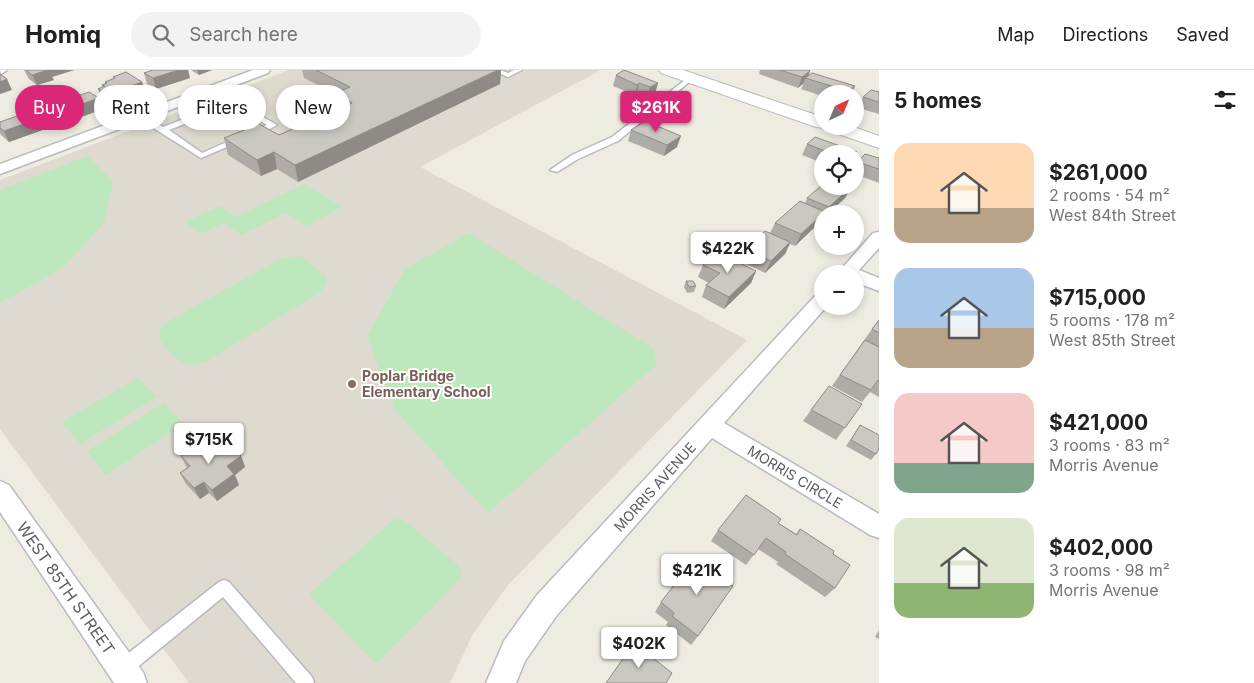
<!DOCTYPE html>
<html lang="en">
<head>
<meta charset="utf-8">
<style>
	:root { --surface:#fff; --page:#f2f2f2; --text:#202124; --muted:#757577; --line:#e0e0e0; --accent:#db2777 }
	body { margin:0; font-family:Inter,sans-serif; background:var(--page); color:var(--text); height:100vh; display:flex; flex-direction:column; font-size:19px; white-space:nowrap }
	* { box-sizing:border-box; margin:0 }
	p { font-size:16px; color:var(--muted) }
	.icon { flex:none; width:28px; height:28px; fill:none; stroke:currentColor; stroke-width:2; stroke-linecap:round; stroke-linejoin:round }
	.map { position:relative; flex:1; overflow:hidden }
	.drawer { display:flex; flex-direction:column; background:var(--surface); width:375px }
	.drawer>* { flex:none }
	.banner { position:absolute; left:15px; top:15px; width:475px; height:45px; display:flex; gap:10px }
	.needle { width:32px; rotate:44deg }
	.tools { position:absolute; left:814px; top:15px; display:grid; gap:10px }
	.tools a { display:grid; place-items:center; width:50px; height:50px; border-radius:50%; background:var(--surface); box-shadow:0 2px 8px #0003; font-size:25px }
	.price { position:absolute; translate:-50% -42px; padding:0 11px; border-radius:5px; background:#fff; color:#222; font-size:16px; line-height:32px; filter:drop-shadow(0 1px 2px #0008) }
	.price::after { content:''; position:absolute; left:50%; top:30px; width:15px; height:11px; margin-left:-8px; background:inherit; clip-path:polygon(0 0,100% 0,50% 100%) }
	.price.current { background:var(--accent); color:#fff }
	ul { padding:0; list-style:none }
	li { display:flex; align-items:center; gap:15px; height:125px; padding:0 15px }
	li span { display:grid; place-items:center; flex:none; width:140px; height:100px; border-radius:15px; color:#555 }
	li>.icon { margin-inline-start:auto }
	span .icon { width:60px; height:60px; fill:#fffc; stroke-width:1 }
	li b { font-size:21px }
	h2 { display:flex; justify-content:space-between; align-items:center; height:60px; padding:0 15px; font-size:21px }
	.tag { padding:0 18px; border-radius:22px; background:var(--surface); box-shadow:0 2px 8px #0003; font-size:18px; line-height:45px }
	.tag.current { background:var(--accent); color:#fff }
	header { display:flex; align-items:center; gap:30px; box-sizing:border-box; height:70px; padding:0 25px; background:var(--surface); border-bottom:1px solid var(--line) }
	header strong { font-size:24px }
	nav { display:flex; gap:28px; margin-inline-start:auto; font-size:18px }
	.search { width:350px; height:45px; background:var(--page); display:flex; align-items:center; gap:12px; box-sizing:border-box; padding:0 18px; border-radius:28px; color:var(--muted); font-size:19px }
	main { display:flex; flex:1; min-height:0 }
	.map>svg:first-child { display:block }
	.education { fill:#dedad0 }
	.green { fill:#bde7bc }
	.lines { fill:none; stroke-linecap:round; stroke-linejoin:round }
	.lane-casing { stroke:#b7babf; stroke-width:3 }
	.street-casing { stroke:#b7babf; stroke-width:3 }
	.secondary-casing { stroke:#b7bbc1; stroke-width:2 }
	.lane { fill:#fff; fill-rule:evenodd }
	.street { fill:#fff; fill-rule:evenodd }
	.secondary { fill:#fff; fill-rule:evenodd }
	.wall { fill:#afaba6 }
	.shaded-wall { fill:#8e8b87 }
	.building { fill:#cbc7c1; stroke:#8e8b87 }
	.education-dot { fill:#8d6e63; stroke:#fff; stroke-width:2 }
	.labels { text-anchor:middle; stroke-width:4; stroke-linejoin:round; paint-order:stroke }
	.education-label { font-size:14px; font-weight:bold; fill:#785e54; stroke:#fff; text-anchor:start }
	.street-label { font-size:14px; fill:#5a5e63; stroke:#fff }
	.near-street-label { font-size:16px; fill:#5a5e63; stroke:#fff }
</style>
</head>
<body>
<header>
<strong>Homiq</strong>
<div class="search"><svg class="icon" aria-label="search" viewBox="0 0 24 24"><circle cx="10" cy="10" r="6"/><path d="M15 15l6 6"/></svg>Search here</div>
<nav><a>Map</a><a>Directions</a><a>Saved</a></nav>
</header>
<main>
<div class="map">
<svg width="879" height="613" viewBox="0 0 879 613">
	<rect width="100%" height="100%" fill="#eeebe1"/>
	<path class="education" d="M289,0H601L420,97L747,270L508,515L473,564L450,613H189L0,359V110Z"/>
	<path class="green" d="M88,86L113,111L104,153L64,197L0,233V120Z
		M304,114L342,137L307,156L286,143L241,165L224,153L200,164L185,152L220,136L236,147Z
		M469,163L654,279L656,295L488,443L395,340L367,266L405,199Z
		M300,186L325,205L327,213L320,222L209,290C183,302 176,288 159,269L160,259L170,250L282,188Z
		M138,308L157,327L80,374L62,352Z
		M164,333L184,354L106,405L87,381Z
		M401,448L458,495L462,503L460,509L376,594L309,524L393,450Z"/>
	<g class="lines">
		<defs>
			<path id="lane" d="M491,0H500L508,3L514,0H522L508,7Z
				M689,7L694,8L618,71L578,89L557,102L550,100L572,85L612,67Z
				M211,18L277,55L257,66H251V62L267,55L233,35L169,60L202,83L236,68L243,70L201,88L136,47L143,45L163,57L228,32L209,21V19Z
				M224,510L229,512L312,607L314,613H296L223,527L129,604L123,606L117,604L115,598L117,592L219,512Z"/>
			<path id="street" d="M0,0H7L1,4Z
				M253,0H270L268,3L0,104V94Z
				M879,162V178L859,200L879,208V221L855,212V204H837L873,163Z
				M822,224V236H827L724,353L879,444V468L870,465L712,368L557,545L525,591L516,613H486L504,571L537,525L815,226Z
				M0,411L9,415L143,602L147,613H114L0,442Z"/>
			<path id="secondary" d="M659,0H683L822,47V56H851L879,66V78L827,60L825,58L816,57L661,3Z"/>
		</defs>
		<use href="#lane" class="lane-casing"/>
		<use href="#street" class="street-casing"/>
		<use href="#secondary" class="secondary-casing"/>
		<use href="#lane" class="lane"/>
		<use href="#street" class="street"/>
		<use href="#secondary" class="secondary"/>
	</g>
	<path class="wall" d="M24,0H74L52,7L54,10L37,15L29,9Z
		M191,0H212L199,5Z
		M302,0H501L500,14L298,112L277,99L261,106L228,85L224,68L279,65L327,44L326,43L324,28L334,23L304,8Z
		M760,0H809L810,1L808,6L855,16L851,24H822V26L801,19L804,13L798,18L759,4Z
		M144,3L190,8L156,19L147,14Z
		M616,5L658,13L655,23L647,28L637,24L635,25L613,16Z
		M113,7L142,12L146,23L111,36L102,30L98,19L103,17L102,15L105,14V12L114,8Z
		M879,22V44L858,38L863,27Z
		M299,31L317,32L318,37L309,41L305,39L306,42L294,47L280,40L279,34H299Z
		M48,36L103,39L62,54L53,47Z
		M0,52L51,57L9,72L1,65L0,63Z
		M631,60L677,77L664,86L628,71Z
		M807,74L857,82L855,86V84H822V93L802,85Z
		M879,88V113L855,104V96L857,92Z
		M851,117L845,128L828,144H822V149L819,153L795,176L790,174L785,184L765,203L740,191L745,179L770,163L775,153L805,133L807,128Z
		M703,195L756,201L751,213L724,239L702,227L706,215L709,213L698,207Z
		M686,211L696,216L694,222L687,223L684,217Z
		M879,250V327L870,322L862,332L832,316L872,259Z
		M862,334L836,370L803,351L811,340Z
		M860,355L876,384L871,390L846,376Z
		M211,380L241,386L245,397L235,405L239,415L217,431L209,423L200,429L186,414L180,403L187,398L181,386Z
		M778,453L796,464L800,459L833,484L835,518L825,527L776,494L778,492L758,479L746,495L711,471L718,460Z
		M695,488L698,566L691,575L666,555L668,552L655,542L661,532Z
		M879,560V569L875,567Z"/>
	<path class="shaded-wall" d="M47,0H74L52,7L54,10L37,15L32,5Z
		M179,0H188L190,8L156,19L153,8Z
		M197,0H212L199,5Z
		M498,0H501L500,14L298,112L295,95Z
		M810,1L807,9L805,8L804,13L798,18L802,7Z
		M7,9L12,20L0,24V12Z
		M142,12L146,23L111,36L107,25Z
		M639,13L637,24L635,25L637,15Z
		M658,13L655,23L647,28L650,17Z
		M855,16L851,24H847L848,21Z
		M99,28L103,39L62,54L57,43Z
		M347,30L349,46L339,51L337,35Z
		M317,32L318,37L309,41L308,36Z
		M305,37L306,42L294,47L293,42Z
		M46,46L51,57L9,72L4,61Z
		M681,66L677,77L664,86L667,75Z
		M274,82L277,99L261,106L257,90Z
		M851,117L845,128L828,144H825L829,137Z
		M822,144V147L819,153L795,176L801,164Z
		M790,172L785,184L765,203L771,191Z
		M756,201L751,213L724,239L729,227Z
		M241,386L245,397L235,405L239,415L217,431L212,420L227,396Z
		M204,412L209,423L200,429L194,418Z"/>
	<path class="building" d="M26,0H48L32,5Z
		M153,0H179L153,8L144,3Z
		M316,0H498L295,95L274,82L257,90L224,68L259,54L279,65L352,33L347,30L337,35L324,28L350,17Z
		M624,0L658,13L650,17L639,13L637,15L616,5Z
		M780,0H809L810,1L802,7Z
		M126,2L142,12L107,25L98,19L105,16L102,15L107,13L105,12L115,8L113,7Z
		M812,3L855,16L848,21L805,8Z
		M0,4L7,9L0,12Z
		M871,20L879,22V32L863,27Z
		M89,22L99,28L57,43L48,36Z
		M308,27L317,32L308,36L299,31Z
		M291,29L305,37L293,42L279,34Z
		M37,39L46,46L4,61L0,58V52Z
		M645,51L681,66L667,75L631,60Z
		M815,67L857,82L855,84H833L807,74Z
		M865,84L879,88V99L857,92Z
		M822,115V116L851,117L829,137L807,128Z
		M800,131L825,142L801,164L775,153Z
		M765,161L790,172L771,191L745,179Z
		M717,182L756,201L729,227L706,215L720,203L703,195Z
		M686,211H693L696,216L689,217Z
		M879,250V263L872,259Z
		M865,270L879,277V311L878,310L871,320L840,305Z
		M829,316L862,334L845,358L811,340Z
		M860,355L879,365V379L876,384L851,370Z
		M203,371L211,380L226,371L241,386L227,396L234,404L212,420L204,412L194,418L180,403L190,396L181,386Z
		M746,425L781,449L778,453L797,465L800,459L834,481L833,484L850,495L835,518L785,484L786,482L766,468L754,485L718,460Z
		M695,488L733,516L698,566L672,546L674,543L661,532Z
		M634,573L672,603L666,613H606Z"/>
	<circle class="education-dot" cx="352" cy="314" r="5"/>
	<g class="labels">
		<g class="education-label">
			<text x="362" y="311">Poplar Bridge<tspan x="362" dy="16">Elementary School</tspan></text>
		</g>
		<g class="street-label">
			<text transform="translate(795 407) rotate(31)" y="5">MORRIS CIRCLE</text>
			<text transform="translate(655 417) rotate(-48)" y="5">MORRIS AVENUE</text>
		</g>
		<g class="near-street-label">
			<text transform="translate(66 518) rotate(55)" y="6">WEST 85TH STREET</text>
		</g>
	</g>
</svg>
<div class="tools">
<a><svg class="needle" viewBox="-14 -14 28 28"><path d="M0-13l5 13h-10z" fill="#e53935"/><path d="M0 13l5-13h-10z" fill="#757577"/></svg></a>
<a><svg class="icon" aria-label="locate" viewBox="0 0 24 24"><circle cx="12" cy="12" r="6"/><path d="M12 2v4M12 18v4M2 12h4M18 12h4"/></svg></a>
<a>+</a>
<a>−</a>
</div>
<b class="price current" style="left:656px;top:63px">$261K</b>
<b class="price" style="left:728px;top:204px">$422K</b>
<b class="price" style="left:209px;top:395px">$715K</b>
<b class="price" style="left:697px;top:526px">$421K</b>
<b class="price" style="left:639px;top:599px">$402K</b>
<div class="banner">
<a class="tag current">Buy</a>
<a class="tag">Rent</a>
<a class="tag">Filters</a>
<a class="tag">New</a>
</div>
</div>
<section class="drawer">
<h2>5 homes<svg class="icon" aria-label="filters" viewBox="0 0 24 24"><path d="M4 7h16M4 17h16"/><circle cx="9" cy="7" r="2"/><circle cx="15" cy="17" r="2"/></svg></h2>
<ul>
<li><span style="background:linear-gradient(#ffd9b3 65%,#b9a48a 0)"><svg class="icon" aria-label="home" viewBox="0 0 24 24"><path d="M3 11l9-7 9 7M6 9v11h12V9"/></svg></span><div><b>$261,000</b><p>2 rooms · 54 m²</p><p>West 84th Street</p></div></li>
<li><span style="background:linear-gradient(#a9c7e8 60%,#b9a48a 0)"><svg class="icon" aria-label="home" viewBox="0 0 24 24"><path d="M3 11l9-7 9 7M6 9v11h12V9"/></svg></span><div><b>$715,000</b><p>5 rooms · 178 m²</p><p>West 85th Street</p></div></li>
<li><span style="background:linear-gradient(#f6c9c9 70%,#7fa58c 0)"><svg class="icon" aria-label="home" viewBox="0 0 24 24"><path d="M3 11l9-7 9 7M6 9v11h12V9"/></svg></span><div><b>$421,000</b><p>3 rooms · 83 m²</p><p>Morris Avenue</p></div></li>
<li><span style="background:linear-gradient(#dfe7d0 65%,#8fb573 0)"><svg class="icon" aria-label="home" viewBox="0 0 24 24"><path d="M3 11l9-7 9 7M6 9v11h12V9"/></svg></span><div><b>$402,000</b><p>3 rooms · 98 m²</p><p>Morris Avenue</p></div></li>
</ul>
</section>
</main>
</body>
</html>
